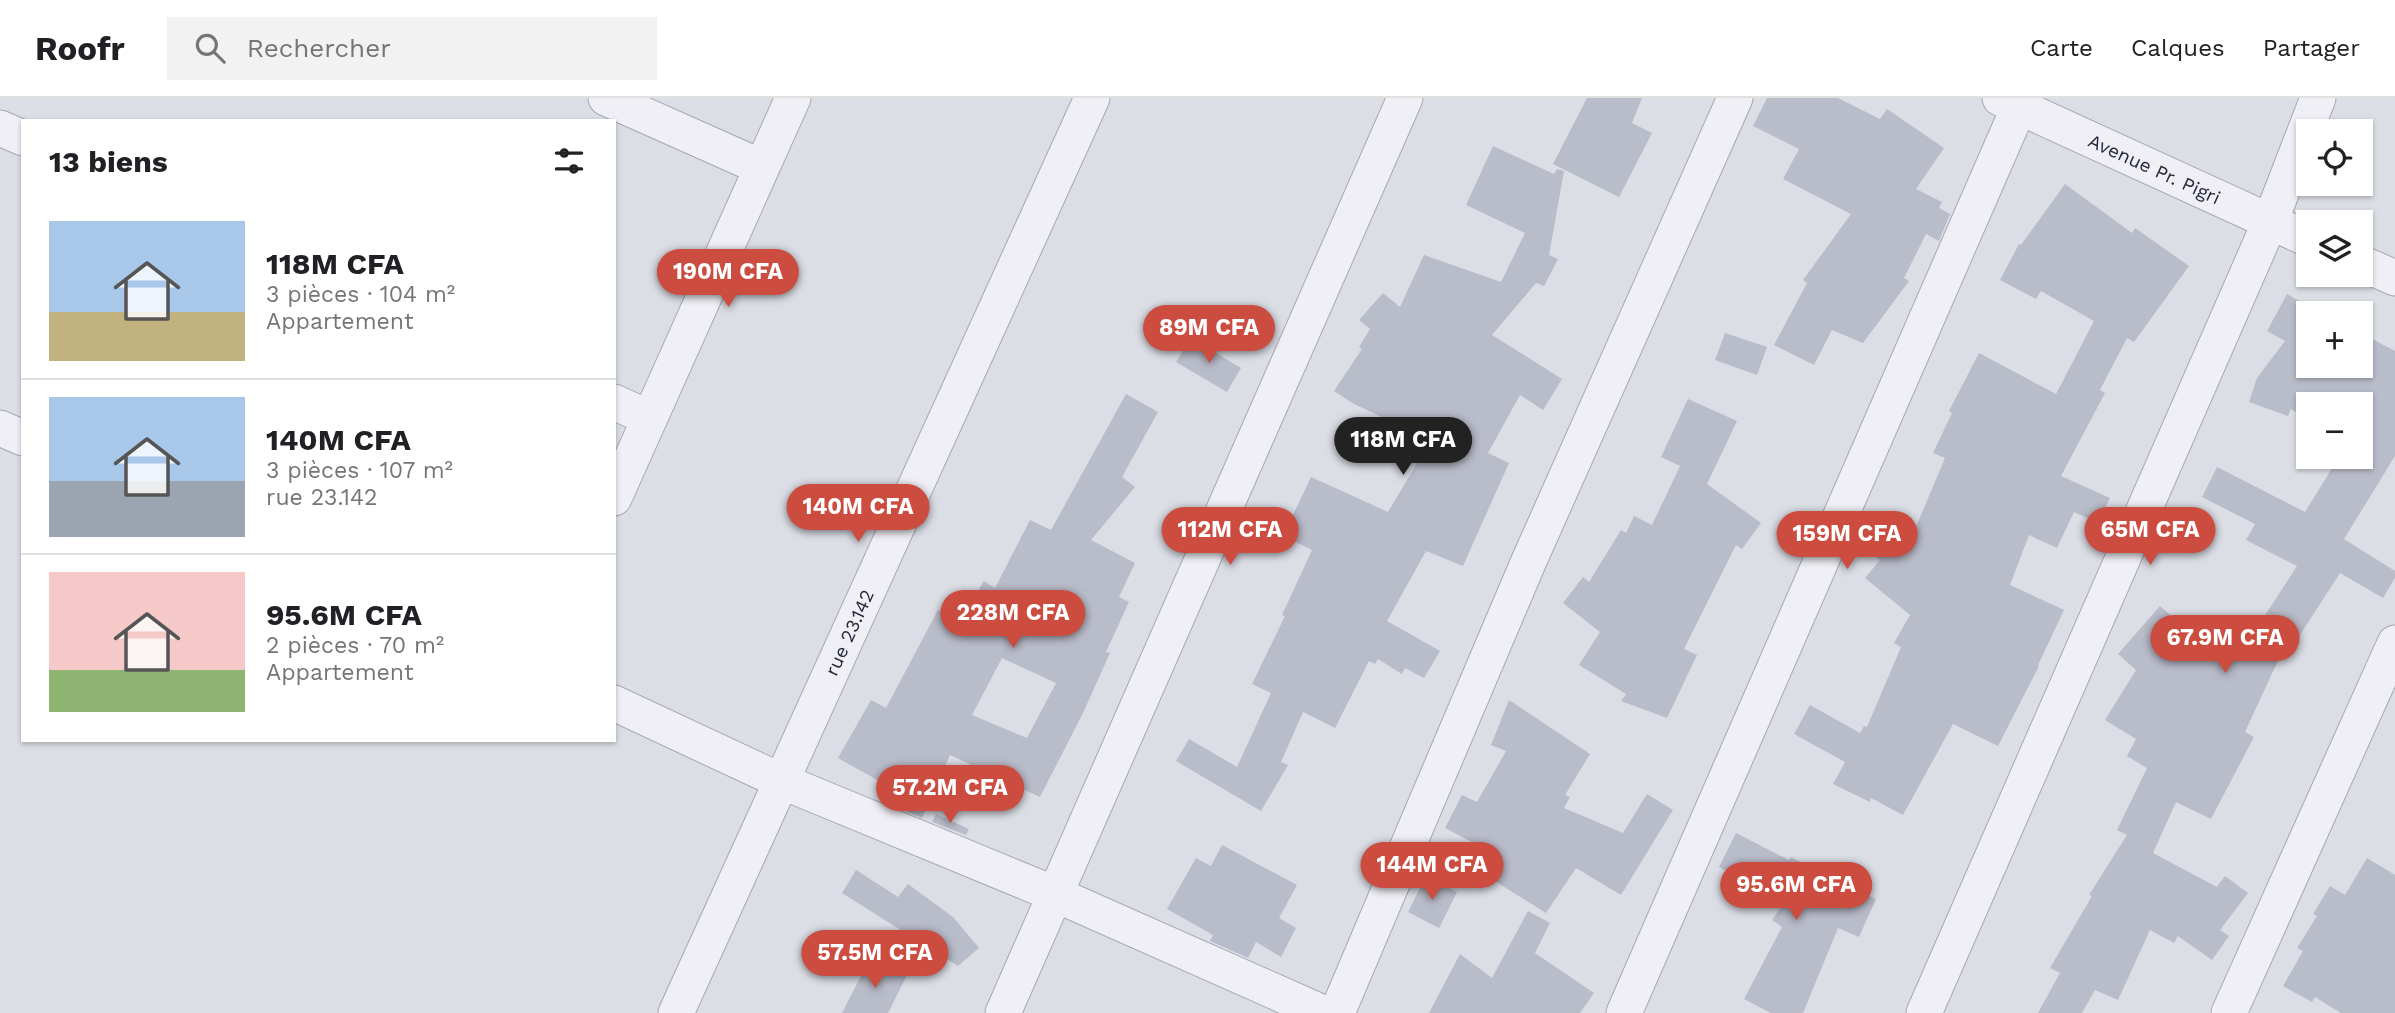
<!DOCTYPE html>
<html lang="fr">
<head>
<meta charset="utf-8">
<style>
	:root { --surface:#fff; --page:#f2f2f2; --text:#202124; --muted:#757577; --line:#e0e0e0; --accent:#cc4c40 }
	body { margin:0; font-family:"Work Sans",sans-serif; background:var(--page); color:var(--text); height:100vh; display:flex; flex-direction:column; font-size:26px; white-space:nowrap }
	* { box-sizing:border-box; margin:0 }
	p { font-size:23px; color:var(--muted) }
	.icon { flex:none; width:38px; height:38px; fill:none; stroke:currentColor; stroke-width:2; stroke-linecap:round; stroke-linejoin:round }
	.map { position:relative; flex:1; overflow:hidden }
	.sheet { position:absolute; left:21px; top:21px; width:595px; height:623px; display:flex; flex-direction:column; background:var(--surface); border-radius:0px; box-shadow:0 2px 5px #0004 }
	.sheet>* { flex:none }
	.tools { position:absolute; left:2296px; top:21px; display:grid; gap:14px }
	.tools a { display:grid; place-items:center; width:77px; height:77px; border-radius:0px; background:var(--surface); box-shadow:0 2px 5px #0004; font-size:35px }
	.price { position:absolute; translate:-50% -60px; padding:0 16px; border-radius:24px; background:var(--accent); color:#fff; font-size:23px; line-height:46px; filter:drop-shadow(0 2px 4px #0008) }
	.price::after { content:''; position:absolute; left:50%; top:42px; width:21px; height:16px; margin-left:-10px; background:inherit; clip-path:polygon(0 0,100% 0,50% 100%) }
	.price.selected { background:#222; color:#fff }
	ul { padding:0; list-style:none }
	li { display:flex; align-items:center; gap:21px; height:175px; padding:0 28px }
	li+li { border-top:2px solid var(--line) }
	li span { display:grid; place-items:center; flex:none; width:196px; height:140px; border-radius:0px; color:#555 }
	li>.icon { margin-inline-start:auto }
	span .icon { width:84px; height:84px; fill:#fffc; stroke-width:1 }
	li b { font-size:30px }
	h2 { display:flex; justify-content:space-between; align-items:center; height:84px; padding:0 28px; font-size:30px }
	header { display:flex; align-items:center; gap:42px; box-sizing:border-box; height:98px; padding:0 35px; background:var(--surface); border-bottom:2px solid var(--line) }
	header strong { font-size:33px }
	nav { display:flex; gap:38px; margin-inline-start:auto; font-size:24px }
	.search { width:490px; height:63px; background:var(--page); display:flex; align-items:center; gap:18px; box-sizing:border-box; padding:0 24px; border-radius:0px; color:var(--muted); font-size:26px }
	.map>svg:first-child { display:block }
	.building { fill:#b9bcc9; fill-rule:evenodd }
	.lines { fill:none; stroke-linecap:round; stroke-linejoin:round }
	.minor-casing { stroke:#a5a8b3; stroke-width:37 }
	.minor { stroke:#efeff5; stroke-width:35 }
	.labels { text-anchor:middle; stroke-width:5; stroke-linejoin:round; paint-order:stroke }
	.street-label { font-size:19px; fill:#26293c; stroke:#ebedf4 }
</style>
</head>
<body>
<header>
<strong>Roofr</strong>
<div class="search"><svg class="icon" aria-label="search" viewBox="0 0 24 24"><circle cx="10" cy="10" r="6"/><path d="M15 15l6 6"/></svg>Rechercher</div>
<nav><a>Carte</a><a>Calques</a><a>Partager</a></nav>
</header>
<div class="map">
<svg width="2395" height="915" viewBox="0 0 2395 915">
	<rect width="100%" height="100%" fill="#dcdee6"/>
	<path class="building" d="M1587,0H1642L1632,25L1652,35L1619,99L1553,66Z
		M1767,0H1838L1880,21L1887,11L1944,50L1916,91L1942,104L1939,110L1950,116L1939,143L1926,136L1904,180L1909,183L1863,245L1832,232L1814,267L1774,247L1807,185L1803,182L1851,116L1783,81L1799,51L1753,28Z
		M1493,48L1554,76L1557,71L1564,73L1549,157L1558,161L1544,188L1536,185L1492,237L1562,281L1543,312L1520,297L1488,355L1509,365L1463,468L1426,453L1387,523L1440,553L1424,580L1405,570L1402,576L1378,561L1375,566L1369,563L1335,630L1303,614L1281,664L1288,667L1261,713L1176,663L1189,641L1237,669L1271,595L1252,586L1285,518L1282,517L1312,452L1283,438L1311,379L1388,414L1431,342L1354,306L1334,293L1362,251L1359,249L1370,231L1359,222L1383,195L1400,209L1424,157L1501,184L1525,135L1466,107Z
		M2065,86L2132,135L2135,130L2189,168L2134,244L2127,240L2100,292L2105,295L2061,378L2110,400L2098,425L2074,414L2057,450L2029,437L2010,487L2064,512L2038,567L2039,568L1998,648L1953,626L1903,717L1871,700L1870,704L1833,686L1845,664L1794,636L1810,607L1860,635L1864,628L1867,629L1901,549L1894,545L1910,517L1865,480L1880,462L1871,455L1891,428L1910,443L1945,360L1933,355L1952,315L1949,313L1979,255L2056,296L2094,223L2041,193L2036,201L2000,182L2019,146L2021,147Z
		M2287,196L2308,208V268H2361V235L2395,253V358L2344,441L2395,473V480L2383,500L2340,475L2287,557L2282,554L2245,634L2254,639L2211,721L2176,704L2153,755L2217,789L2225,778L2248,795L2220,832L2229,838L2212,862L2178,838L2174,845L2150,832L2118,902L2095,892L2082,915H2038L2060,875L2050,870L2092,798L2089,797L2127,737L2117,732L2147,670L2127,658L2136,641L2105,622L2136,572L2118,556L2160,508L2199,542L2238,559L2297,468L2246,442L2255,426L2202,399L2217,369L2305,414L2339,359H2361V306H2308V321L2291,311L2288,318L2249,304L2257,280L2285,243L2267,233Z
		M1725,235L1767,249L1757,277L1715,262Z
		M1191,240L1241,270L1227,294L1176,264Z
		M1126,296L1158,314L1122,379L1135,389L1091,442L1135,465L1119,499L1129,504L1106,554L1110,555L1083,615L1040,699L950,657L922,720L880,702L888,688L838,660L871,602L886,610L938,512L958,524L984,483L995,490L1030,422L1051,432ZM1002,560L1056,585L1027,640L972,617Z
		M1688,301L1737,323L1707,386L1761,425L1742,451L1736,447L1684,551L1697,557L1667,620L1621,603L1626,596L1579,567L1600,534L1563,505L1583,479L1589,484L1621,432L1626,435L1634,418L1652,427L1680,368L1661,359Z
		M1509,602L1590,656L1565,697L1570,699L1564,710L1623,735L1647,696L1673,712L1621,797L1576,770L1546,815L1485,777L1497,757L1445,730L1462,697L1477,704L1506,653L1491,647Z
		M936,716L969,731L966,737L932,724Z
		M1736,735L1789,762L1791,759L1834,782L1876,801L1859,839L1838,830L1803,915H1771L1744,901L1782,829L1772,822L1785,803L1719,769Z
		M1222,747L1297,787L1279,820L1296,830L1281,859L1256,844L1248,860L1210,843L1213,837L1167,811L1196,760L1211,768Z
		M2367,760L2395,777V915H2341L2315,899L2312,904L2283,888L2303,853L2297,850L2317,818L2313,816L2330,788L2345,797Z
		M856,772L898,799L908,786L953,819L979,850L958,868L842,795Z
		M1426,778L1457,794L1439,830L1408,814Z
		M1528,813L1550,825L1535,855L1594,895L1580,915H1429L1460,856L1492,880Z
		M870,860L907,877L888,915H842Z"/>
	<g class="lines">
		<defs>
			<g id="minor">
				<path d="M606,0L761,69"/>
				<path id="s1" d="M2000,0L2308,141"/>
				<path d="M0,30L23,40"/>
				<path d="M2361,165L2395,180"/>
				<path d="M614,304L649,320"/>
				<path d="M0,330L23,340"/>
				<path d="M614,400L793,0"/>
				<path d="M614,605L781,683L1057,797L1323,915"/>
				<path id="s2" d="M676,915L1092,0"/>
				<path d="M1003,915L1405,0"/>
				<path d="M1337,915L1528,465L1735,0"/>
				<path d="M1624,915L2019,9"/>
				<path d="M1924,915L2270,124L2318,0"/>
				<path d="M2229,915L2395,545"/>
			</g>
		</defs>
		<use href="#minor" class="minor-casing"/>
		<use href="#minor" class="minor"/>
	</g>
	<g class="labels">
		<g class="street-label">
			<text dy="7" stroke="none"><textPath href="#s1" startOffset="170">Avenue Pr. Pigri</textPath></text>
			<text dy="7" stroke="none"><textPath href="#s2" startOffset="418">rue 23.142</textPath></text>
		</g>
	</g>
</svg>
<div class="tools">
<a><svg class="icon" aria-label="locate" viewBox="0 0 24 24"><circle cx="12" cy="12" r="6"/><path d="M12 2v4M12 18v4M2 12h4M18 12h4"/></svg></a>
<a><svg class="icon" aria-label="layers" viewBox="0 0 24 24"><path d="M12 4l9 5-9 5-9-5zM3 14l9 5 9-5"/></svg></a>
<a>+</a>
<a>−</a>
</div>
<b class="price" style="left:728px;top:211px">190M CFA</b>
<b class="price" style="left:1209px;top:267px">89M CFA</b>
<b class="price selected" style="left:1403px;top:379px">118M CFA</b>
<b class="price" style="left:858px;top:446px">140M CFA</b>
<b class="price" style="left:1230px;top:469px">112M CFA</b>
<b class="price" style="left:2150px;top:469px">65M CFA</b>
<b class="price" style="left:1847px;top:473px">159M CFA</b>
<b class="price" style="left:1013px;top:552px">228M CFA</b>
<b class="price" style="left:2225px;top:577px">67.9M CFA</b>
<b class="price" style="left:950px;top:727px">57.2M CFA</b>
<b class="price" style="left:1432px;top:804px">144M CFA</b>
<b class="price" style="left:1796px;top:824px">95.6M CFA</b>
<b class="price" style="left:875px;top:892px">57.5M CFA</b>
<section class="sheet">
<h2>13 biens<svg class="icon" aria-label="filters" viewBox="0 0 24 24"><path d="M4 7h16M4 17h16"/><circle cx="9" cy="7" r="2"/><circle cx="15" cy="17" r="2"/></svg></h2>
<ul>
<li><span style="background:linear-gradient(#a9c7e8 65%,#c2b280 0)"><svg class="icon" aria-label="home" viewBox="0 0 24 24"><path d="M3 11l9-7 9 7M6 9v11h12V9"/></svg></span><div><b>118M CFA</b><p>3 pièces · 104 m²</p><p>Appartement</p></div></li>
<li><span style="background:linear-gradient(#a9c7e8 60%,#9aa5b1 0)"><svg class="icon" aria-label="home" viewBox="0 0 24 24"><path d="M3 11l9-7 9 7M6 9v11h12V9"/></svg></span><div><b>140M CFA</b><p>3 pièces · 107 m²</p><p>rue 23.142</p></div></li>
<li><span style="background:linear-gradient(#f6c9c9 70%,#8fb573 0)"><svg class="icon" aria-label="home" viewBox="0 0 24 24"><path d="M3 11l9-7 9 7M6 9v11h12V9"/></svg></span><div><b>95.6M CFA</b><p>2 pièces · 70 m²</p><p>Appartement</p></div></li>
</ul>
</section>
</div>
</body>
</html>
